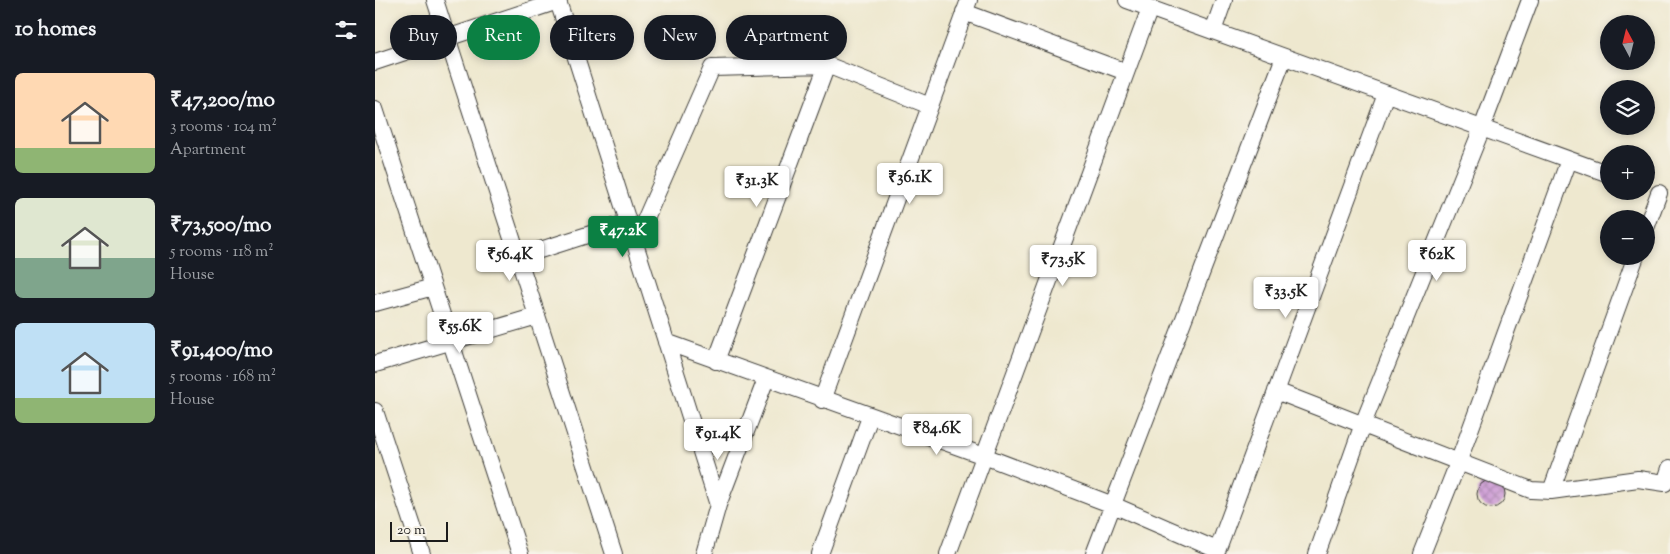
<!DOCTYPE html>
<html lang="en">
<head>
<meta charset="utf-8">
<style>
	:root { --surface:#171b24; --page:#20242c; --text:#f1f3f6; --muted:#9ea1a6; --accent:#0b8043 }
	body { margin:0; font-family:"Sorts Mill Goudy",serif; background:var(--page); color:var(--text); height:100vh; display:flex; flex-direction:column; font-size:19px; white-space:nowrap }
	* { box-sizing:border-box; margin:0 }
	p { font-size:16px; color:var(--muted) }
	.icon { flex:none; width:28px; height:28px; fill:none; stroke:currentColor; stroke-width:2; stroke-linecap:round; stroke-linejoin:round }
	.map { position:relative; flex:1; overflow:hidden }
	.side { display:flex; flex-direction:column; background:var(--surface); width:375px }
	.side>* { flex:none }
	.banner { position:absolute; left:15px; top:15px; width:475px; height:45px; display:flex; gap:10px }
	.needle { width:32px; rotate:353deg }
	.buttons { position:absolute; left:1225px; top:15px; display:grid; gap:10px }
	.buttons a { display:grid; place-items:center; width:55px; height:55px; border-radius:50%; background:var(--surface); box-shadow:0 2px 8px #0003; font-size:25px }
	.scale { position:absolute; left:15px; bottom:12px; width:58px; box-sizing:border-box; padding-left:5px; border:2px solid #1c1c1c; border-top:0; font-size:14px; line-height:18px; white-space:nowrap; color:#1c1c1c; -webkit-text-stroke:4px #f7f3e8; paint-order:stroke }
	.price { position:absolute; translate:-50% -42px; padding:0 11px; border-radius:5px; background:#fff; color:#222; font-size:16px; line-height:32px; filter:drop-shadow(0 1px 2px #0008) }
	.price::after { content:''; position:absolute; left:50%; top:30px; width:15px; height:11px; margin-left:-8px; background:inherit; clip-path:polygon(0 0,100% 0,50% 100%) }
	.price.current { background:var(--accent); color:#fff }
	ul { padding:0; list-style:none }
	li { display:flex; align-items:center; gap:15px; height:125px; padding:0 15px }
	li span { display:grid; place-items:center; flex:none; width:140px; height:100px; border-radius:8px; color:#555 }
	li>.icon { margin-inline-start:auto }
	span .icon { width:60px; height:60px; fill:#fffc; stroke-width:1 }
	li b { font-size:21px }
	h2 { display:flex; justify-content:space-between; align-items:center; height:60px; padding:0 15px; font-size:21px }
	.pill { padding:0 18px; border-radius:22px; background:var(--surface); box-shadow:0 2px 8px #0003; font-size:18px; line-height:45px }
	.pill.current { background:var(--accent); color:#fff }
	main { display:flex; flex:1; min-height:0 }
	.map>svg:first-child { display:block }
	.building { fill:url(#building-cross-hatch) }
	.lines { fill:none; stroke-linecap:round; stroke-linejoin:round }
	.minor-casing { stroke:#3c3b37; stroke-width:18 }
	.minor { stroke:#fff; stroke-width:16 }
</style>
</head>
<body>
<main>
<section class="side">
<h2>10 homes<svg class="icon" aria-label="filters" viewBox="0 0 24 24"><path d="M4 7h16M4 17h16"/><circle cx="9" cy="7" r="2"/><circle cx="15" cy="17" r="2"/></svg></h2>
<ul>
<li><span style="background:linear-gradient(#ffd9b3 75%,#8fb573 0)"><svg class="icon" aria-label="home" viewBox="0 0 24 24"><path d="M3 11l9-7 9 7M6 9v11h12V9"/></svg></span><div><b>₹47,200/mo</b><p>3 rooms · 104 m²</p><p>Apartment</p></div></li>
<li><span style="background:linear-gradient(#dfe7d0 60%,#7fa58c 0)"><svg class="icon" aria-label="home" viewBox="0 0 24 24"><path d="M3 11l9-7 9 7M6 9v11h12V9"/></svg></span><div><b>₹73,500/mo</b><p>5 rooms · 118 m²</p><p>House</p></div></li>
<li><span style="background:linear-gradient(#bfe0f5 75%,#8fb573 0)"><svg class="icon" aria-label="home" viewBox="0 0 24 24"><path d="M3 11l9-7 9 7M6 9v11h12V9"/></svg></span><div><b>₹91,400/mo</b><p>5 rooms · 168 m²</p><p>House</p></div></li>
</ul>
</section>
<div class="map">
<svg width="1295" height="554" viewBox="0 0 1295 554">
	<defs>
		<pattern id="building-cross-hatch" width="8" height="8" patternUnits="userSpaceOnUse" patternTransform="scale(1.25)"><rect width="8" height="8" fill="#ca95d4"/><path d="M0 0l8 8M0 8l8-8" fill="none" stroke="#a379ab"/></pattern>
	</defs>
	<rect width="100%" height="100%" fill="#f7f3e8"/>
	<filter id="ink" filterUnits="userSpaceOnUse"><feTurbulence type="fractalNoise" baseFrequency=".02" numOctaves="2"/><feDisplacementMap in="SourceGraphic" scale="10" xChannelSelector="R" yChannelSelector="G"/><feConvolveMatrix kernelMatrix="1 2 1 2 8 2 1 2 1" color-interpolation-filters="sRGB"/></filter>
	<filter id="wash" filterUnits="userSpaceOnUse"><feTurbulence type="fractalNoise" baseFrequency=".0096" numOctaves="4" result="noise"/><feDisplacementMap in="SourceGraphic" scale="20" xChannelSelector="R" yChannelSelector="G"/><feGaussianBlur stdDeviation="1.12" result="paint"/><feColorMatrix in="noise" values="0 0 0 0 0 0 0 0 0 0 0 0 0 0 0 0 0 1.4 0 .05"/><feComposite in="paint" operator="in"/></filter>
	<g filter="url(#wash)">
		<rect width="100%" height="100%" fill="#eee8cf"/>
		<g id="blocks">
			<path class="building" d="M1102 494a14 14 0 1 1 28 0a14 14 0 1 1-28 0Z"/>
		</g>
	</g>
	<g filter="url(#ink)">
		<use href="#blocks" fill-opacity="0" stroke="#3c3b37" stroke-width="1"/>
		<g class="lines">
			<defs>
				<path id="minor" d="M60,0L239,554
					M752,0L1234,174
					M589,12L751,72
					M838,31L849,0
					M0,62L183,1L343,505
					M0,109L145,554
					M1271,228L1284,193
					M260,243L337,68L452,65L555,106
					M143,257L253,222
					M0,303L58,287
					M291,342L609,456L738,505L842,550
					M341,361L452,65
					M0,364L162,316
					M901,391L1156,490L1176,491L1263,479L1290,483L1295,468
					M447,400L594,0
					M0,411L47,554
					M1176,491L1261,256
					M329,554L343,505L391,379
					M445,554L495,417
					M573,554L775,8
					M719,554L909,57
					M841,554L1011,94
					M942,554L988,424L1107,128L1155,0
					M1047,554L1083,463L1194,160"/>
			</defs>
			<use href="#minor" class="minor-casing"/>
			<use href="#minor" class="minor"/>
		</g>
	</g>
</svg>
<div class="buttons">
<a><svg class="needle" viewBox="-14 -14 28 28"><path d="M0-13l5 13h-10z" fill="#e53935"/><path d="M0 13l5-13h-10z" fill="#9ea1a6"/></svg></a>
<a><svg class="icon" aria-label="layers" viewBox="0 0 24 24"><path d="M12 4l9 5-9 5-9-5zM3 14l9 5 9-5"/></svg></a>
<a>+</a>
<a>−</a>
</div>
<div class="scale">20 m</div>
<b class="price" style="left:535px;top:205px">₹36.1K</b>
<b class="price" style="left:382px;top:208px">₹31.3K</b>
<b class="price current" style="left:248px;top:258px">₹47.2K</b>
<b class="price" style="left:135px;top:282px">₹56.4K</b>
<b class="price" style="left:1062px;top:282px">₹62K</b>
<b class="price" style="left:688px;top:287px">₹73.5K</b>
<b class="price" style="left:911px;top:319px">₹33.5K</b>
<b class="price" style="left:85px;top:354px">₹55.6K</b>
<b class="price" style="left:562px;top:456px">₹84.6K</b>
<b class="price" style="left:343px;top:461px">₹91.4K</b>
<div class="banner">
<a class="pill">Buy</a>
<a class="pill current">Rent</a>
<a class="pill">Filters</a>
<a class="pill">New</a>
<a class="pill">Apartment</a>
</div>
</div>
</main>
</body>
</html>
